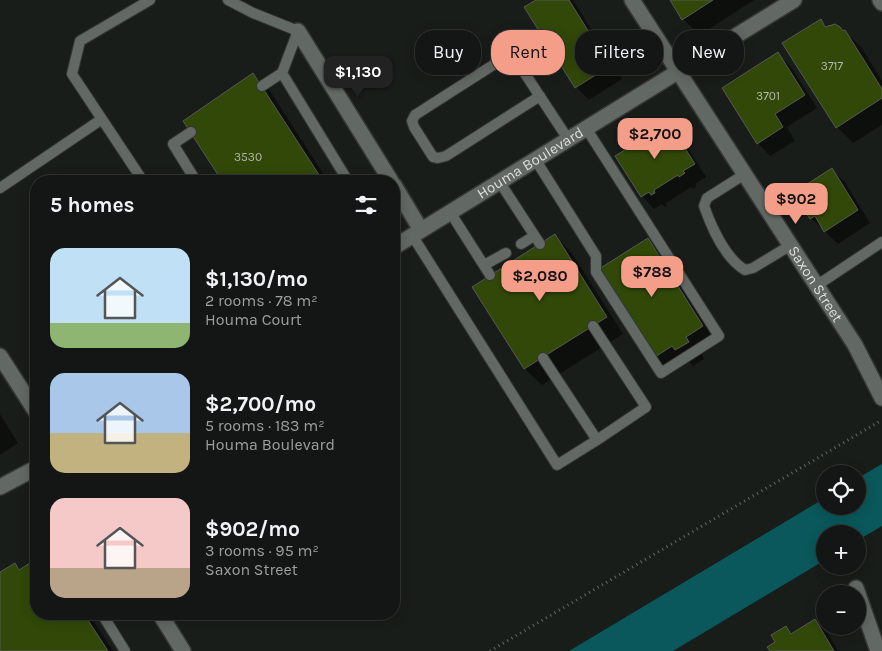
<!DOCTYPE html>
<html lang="en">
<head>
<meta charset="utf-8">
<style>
	:root { --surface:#131614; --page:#1c1f1d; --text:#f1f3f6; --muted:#9d9fa0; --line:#323534; --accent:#f49e89 }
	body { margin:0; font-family:Karla,sans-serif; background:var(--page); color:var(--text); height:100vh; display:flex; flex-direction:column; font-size:19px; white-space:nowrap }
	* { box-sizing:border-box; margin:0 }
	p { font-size:16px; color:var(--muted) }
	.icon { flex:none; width:28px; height:28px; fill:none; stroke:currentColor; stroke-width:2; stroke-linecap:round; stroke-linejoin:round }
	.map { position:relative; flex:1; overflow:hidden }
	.details { position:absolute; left:30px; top:175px; width:370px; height:445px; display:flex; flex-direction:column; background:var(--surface); border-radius:20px; box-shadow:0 2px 12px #0003,0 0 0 1px var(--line) }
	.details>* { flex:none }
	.hud { position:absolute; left:415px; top:30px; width:391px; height:45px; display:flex; gap:10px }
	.fabs { position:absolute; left:816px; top:465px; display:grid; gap:10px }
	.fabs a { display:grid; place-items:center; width:50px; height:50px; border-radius:50%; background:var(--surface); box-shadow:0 2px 12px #0003,0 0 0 1px var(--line); font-size:25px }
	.price { position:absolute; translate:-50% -42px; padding:0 11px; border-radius:10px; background:var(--accent); color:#111; font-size:16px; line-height:32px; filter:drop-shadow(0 1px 2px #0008) }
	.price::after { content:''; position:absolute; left:50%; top:30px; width:15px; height:11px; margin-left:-8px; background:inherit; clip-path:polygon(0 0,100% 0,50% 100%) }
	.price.on { background:#222; color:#fff }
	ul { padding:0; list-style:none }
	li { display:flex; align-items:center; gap:15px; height:125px; padding:0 20px }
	li span { display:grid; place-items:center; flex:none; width:140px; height:100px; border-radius:15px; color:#555 }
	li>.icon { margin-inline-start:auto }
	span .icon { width:60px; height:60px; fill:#fffc; stroke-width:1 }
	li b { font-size:21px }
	h2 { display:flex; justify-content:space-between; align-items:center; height:60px; padding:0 20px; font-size:21px }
	.tag { padding:0 18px; border-radius:20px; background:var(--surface); box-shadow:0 2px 12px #0003,0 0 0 1px var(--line); font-size:18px; line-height:45px }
	.tag.on { background:var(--accent); color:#111 }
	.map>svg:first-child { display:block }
	.water { fill:#0a585b }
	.shadow { fill:#0007 }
	.building { fill:#314809; stroke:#565953 }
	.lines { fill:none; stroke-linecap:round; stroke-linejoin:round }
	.lane-casing { stroke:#343735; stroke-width:12 }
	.street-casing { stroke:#343735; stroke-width:18 }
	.path { stroke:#646865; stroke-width:3; stroke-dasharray:1 4; stroke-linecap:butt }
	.lane { stroke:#626863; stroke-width:10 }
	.street { stroke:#626863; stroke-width:15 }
	.labels { text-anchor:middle; stroke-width:5; stroke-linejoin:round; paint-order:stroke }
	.number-label { font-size:12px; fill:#b1b9a8 }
	.street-label { font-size:15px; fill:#dcdfdd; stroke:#191d1a }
</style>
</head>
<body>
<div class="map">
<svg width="882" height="651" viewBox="0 0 882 651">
	<rect width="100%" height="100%" fill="#191d1a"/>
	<path class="water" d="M882,464V526L858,540V534H825V560L673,651H569L825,498V506H858V478Z"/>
	<path class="shadow" d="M538,0H573L622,79L589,100L576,87Z
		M671,0H754L700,35L683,19Z
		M820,20L828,28L845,32L862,48L882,81V125L853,143L837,127Z
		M778,54L791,67L817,108L787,127L795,141L770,156L758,143Z
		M253,74L270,91L328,181H223L185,121Z
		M668,124L681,137L706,177L695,184L697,186L693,189L691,187L666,203L667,206L665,207L662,204L654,209L642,196L662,128Z
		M832,170L845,182L870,223L838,244L811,218L809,206Z
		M555,236L571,252L623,334L542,385L525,369L474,287Z
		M648,239L664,256L719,343L702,354L704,359L693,366L689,362L672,373L656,357Z
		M0,414L18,443L0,455Z
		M36,560V614H89L113,651H0V574L15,564L21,570Z
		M815,621L828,634L838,651H771L786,627L793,634Z"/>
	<path class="building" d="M536,0H569L610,66L575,88L524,7Z
		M670,0H713L682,20Z
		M821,19L825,27L835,24L840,27L843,31L845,30L882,89V98L836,128L782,43Z
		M778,52L805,95L775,114L783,127L757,144L722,88Z
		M253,73L323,181H222L183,121Z
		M659,123L662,127L669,123L695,164L683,171L685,173L679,177L678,175L654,190L655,193L651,195L649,192L641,197L615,156L652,133L650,129Z
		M832,168L858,210L824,232L815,216L810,219L803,208L808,205L798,190Z
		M555,234L607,317L524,369L472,287Z
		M648,238L703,326L686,337L689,342L675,350L672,346L655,357L599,269Z
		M36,559V614H84L108,651H0V572L15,563L19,570Z
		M815,619L834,651H770L767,647L775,642L771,635L786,626L791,634Z"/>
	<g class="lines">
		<defs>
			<path id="lane" d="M228,0L253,13L298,31L282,73L348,181
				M262,86L282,73
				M540,96L446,156L438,158L433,157L414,127L412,121L415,115L501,60L510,58L516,60L568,139
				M191,132L173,144L196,181
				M535,159L596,256V272L661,373L719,336L586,128
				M745,174L707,198L704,206C711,226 725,258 745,270L753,268L791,245
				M143,181L72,74L80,41L150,0
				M499,181L540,244
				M0,188L102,119
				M450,212L490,275
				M412,235L557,465L597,440
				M521,244L534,236
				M484,265L506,253
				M816,286L882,242
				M543,358L597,440L646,407L593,326
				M102,614L125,651"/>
			<g id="street">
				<path id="s1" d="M632,0L855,345L882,398"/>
				<path d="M880,0L882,3"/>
				<path d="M298,31L391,181"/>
				<path d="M394,185L421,230"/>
				<path id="s2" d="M394,247L794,0"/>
				<path d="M0,356L36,412"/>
				<path d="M0,487L36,468"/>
				<path d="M856,588L878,651"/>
				<path d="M160,614L183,651"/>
			</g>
		</defs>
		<use href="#lane" class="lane-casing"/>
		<use href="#street" class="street-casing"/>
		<path class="path" d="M490,651L882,420"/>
		<use href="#lane" class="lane"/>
		<use href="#street" class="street"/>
	</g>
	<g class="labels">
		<g class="number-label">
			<text x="832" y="70">3717</text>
			<text x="768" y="100">3701</text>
			<text x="248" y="161">3530</text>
		</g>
		<g class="street-label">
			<text dy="5" stroke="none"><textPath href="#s2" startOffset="160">Houma Boulevard</textPath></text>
			<text dy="5" stroke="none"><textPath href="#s1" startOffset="338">Saxon Street</textPath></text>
		</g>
	</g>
</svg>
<div class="fabs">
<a><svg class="icon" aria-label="locate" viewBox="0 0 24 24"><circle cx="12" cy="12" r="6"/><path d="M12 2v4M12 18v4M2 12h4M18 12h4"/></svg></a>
<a>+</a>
<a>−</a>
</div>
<b class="price on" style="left:358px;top:98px">$1,130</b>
<b class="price" style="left:655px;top:160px">$2,700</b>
<b class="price" style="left:796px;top:225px">$902</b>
<b class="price" style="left:652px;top:298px">$788</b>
<b class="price" style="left:540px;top:302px">$2,080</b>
<div class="hud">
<a class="tag">Buy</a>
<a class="tag on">Rent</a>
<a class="tag">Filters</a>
<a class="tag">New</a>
</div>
<section class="details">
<h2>5 homes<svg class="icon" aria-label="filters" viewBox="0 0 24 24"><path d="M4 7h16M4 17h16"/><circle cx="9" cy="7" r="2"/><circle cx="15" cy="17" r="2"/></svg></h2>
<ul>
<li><span style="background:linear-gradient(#bfe0f5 75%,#8fb573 0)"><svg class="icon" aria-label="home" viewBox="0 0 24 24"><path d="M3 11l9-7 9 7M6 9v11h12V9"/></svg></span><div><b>$1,130/mo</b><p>2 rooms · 78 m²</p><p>Houma Court</p></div></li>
<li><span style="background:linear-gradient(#a9c7e8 60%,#c2b280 0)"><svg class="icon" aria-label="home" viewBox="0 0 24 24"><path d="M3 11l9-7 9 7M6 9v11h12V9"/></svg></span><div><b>$2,700/mo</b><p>5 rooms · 183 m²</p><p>Houma Boulevard</p></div></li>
<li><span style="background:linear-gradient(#f6c9c9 70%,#b9a48a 0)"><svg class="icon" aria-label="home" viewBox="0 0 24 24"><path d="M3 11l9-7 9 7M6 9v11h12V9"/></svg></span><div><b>$902/mo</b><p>3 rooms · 95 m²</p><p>Saxon Street</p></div></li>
</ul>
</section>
</div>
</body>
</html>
